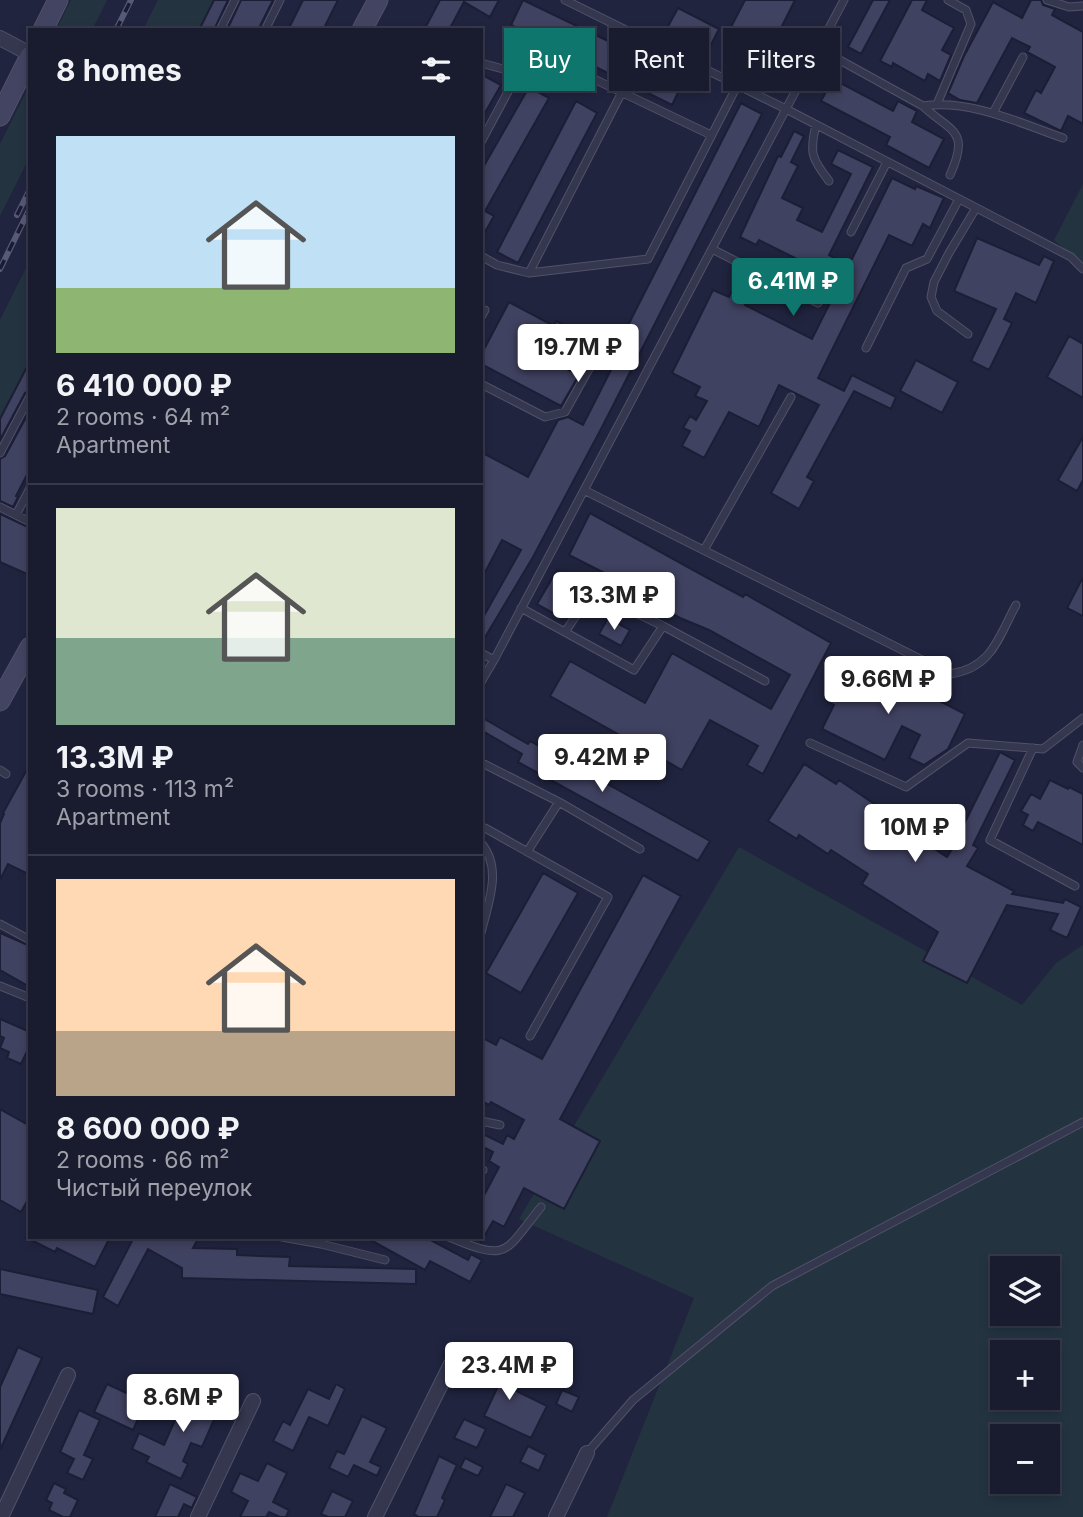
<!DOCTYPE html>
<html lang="en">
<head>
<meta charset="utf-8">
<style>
	:root { --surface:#191b2f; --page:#222437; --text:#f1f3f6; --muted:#9fa1aa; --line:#37394b; --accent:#0f766e }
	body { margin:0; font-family:Inter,sans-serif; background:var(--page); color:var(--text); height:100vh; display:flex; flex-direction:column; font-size:26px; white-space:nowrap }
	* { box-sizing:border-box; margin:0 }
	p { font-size:23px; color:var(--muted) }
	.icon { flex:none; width:38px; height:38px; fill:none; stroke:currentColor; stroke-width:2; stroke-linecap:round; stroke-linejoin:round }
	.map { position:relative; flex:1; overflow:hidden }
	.side { position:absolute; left:28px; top:28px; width:455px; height:1211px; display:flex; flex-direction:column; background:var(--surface); border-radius:0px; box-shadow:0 4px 10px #0003,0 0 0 2px var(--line) }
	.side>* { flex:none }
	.guide { position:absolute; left:504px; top:28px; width:472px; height:63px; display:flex; gap:14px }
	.tools { position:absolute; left:990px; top:1256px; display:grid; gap:14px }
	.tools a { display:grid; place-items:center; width:70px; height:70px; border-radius:0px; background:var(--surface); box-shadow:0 4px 10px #0003,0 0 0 2px var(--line); font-size:35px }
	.price { position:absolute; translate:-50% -60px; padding:0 16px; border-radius:7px; background:#fff; color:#222; font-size:23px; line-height:46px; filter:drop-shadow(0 2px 4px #0008) }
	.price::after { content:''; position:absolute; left:50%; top:42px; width:21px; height:16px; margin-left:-10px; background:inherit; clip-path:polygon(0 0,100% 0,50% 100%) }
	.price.current { background:var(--accent); color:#fff }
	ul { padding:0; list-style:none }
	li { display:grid; align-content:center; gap:14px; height:371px; padding:0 28px }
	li+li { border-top:2px solid var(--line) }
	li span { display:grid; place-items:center; height:217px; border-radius:0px; color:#555 }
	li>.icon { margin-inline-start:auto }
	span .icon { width:126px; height:126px; fill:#fffc; stroke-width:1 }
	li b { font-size:30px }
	h2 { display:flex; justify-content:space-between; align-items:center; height:84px; padding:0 28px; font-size:30px }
	.pill { padding:0 24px; border-radius:0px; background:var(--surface); box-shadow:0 4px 10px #0003,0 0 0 2px var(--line); font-size:24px; line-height:63px }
	.pill.current { background:var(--accent); color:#fff }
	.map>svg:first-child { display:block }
	.green { fill:#233340; fill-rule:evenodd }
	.building { fill:#404261; stroke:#1c1e36; stroke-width:2; fill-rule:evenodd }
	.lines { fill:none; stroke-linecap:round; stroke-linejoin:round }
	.lane-casing { stroke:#50526a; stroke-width:9 }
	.street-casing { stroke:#50526a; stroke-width:16 }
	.secondary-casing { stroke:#50526a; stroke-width:21 }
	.lane { stroke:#35374f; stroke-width:7 }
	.street { stroke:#35374f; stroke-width:14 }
	.secondary { stroke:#434462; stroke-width:19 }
	.rail-casing { stroke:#575976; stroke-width:6 }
	.rail { stroke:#1a1c34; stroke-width:3.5; stroke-dasharray:10; stroke-linecap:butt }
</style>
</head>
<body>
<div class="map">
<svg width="1083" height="1517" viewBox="0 0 1083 1517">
	<rect width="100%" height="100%" fill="#21243f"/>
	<path class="green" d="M71,0H107L92,30H56Z
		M158,0H215L200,30H143Z
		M30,84V156L0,216V144Z
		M1083,184V266L1054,240Z
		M30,260V361L0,419V320Z
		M739,847L1022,1005L1056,963L1083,945V1517H607L694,1298L519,1219ZM1003,1269H1048V1314H1003ZM1003,1353H1048V1398H1003ZM1003,1437H1048V1482H1003Z"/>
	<path class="building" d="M214,0H228L214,30H199Z
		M241,0H273L258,30H227Z
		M303,0H338L323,30H288Z
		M440,0H499L490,17L464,2L449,30H424Z
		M523,0L685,78L672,105L511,25Z
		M745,0H795L771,48L731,27Z
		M873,0H890L861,54L848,47Z
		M912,0H927L922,10L954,28L942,50L951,55L940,81L928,74L925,81L893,63L892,67L880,61Z
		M1031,0H1041L1043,5L1055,9L1052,15L1083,32V124L1068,116L1061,131L1024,113L1036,90L1041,93L1055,67L1027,52L1030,47L1012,38L977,103L960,100L948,93L964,56L993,2L1022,18Z
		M678,8L719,29L708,51L666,30Z
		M481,74L501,85L481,120Z
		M833,79L893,111L898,101L917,111L912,122L944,139L929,168L886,145L890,137L821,101Z
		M529,87L549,98L485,211L494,216L481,239V171Z
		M576,101L597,113L518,263L497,252Z
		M741,103L762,114L601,429L533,557L481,644V621L521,550L502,540L481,580V452L528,477L558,420L568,417L583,425L611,370L566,346H556L555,354L560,358L557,364L579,375L561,406L481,364V355L509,302L554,326L556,321L615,351ZM537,332L556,342L545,363L526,353Z
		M794,131L804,136L791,162L798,166L782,198L803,208L797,220L822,232L851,174L831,164L838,150L873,167L829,255L849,265L892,178L915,189L916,186L944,198L930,228L923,224L912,246L889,235L818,378L844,391L852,375L896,397L891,409L854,391L807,477L814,481L799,509L771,493L819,405L779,385L759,427L729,412L704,458L682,446L690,431L683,428L690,416L696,420L707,401L695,396L700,387L672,373L713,290L729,297L735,285L751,293L745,305L812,339L841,281L759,240L756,245L740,237L778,156L781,157Z
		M977,238L1039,265L1044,256L1054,261L1036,303L1016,293L1004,319L1012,323L989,370L971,361L996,309L954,291Z
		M1069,336L1083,344V398L1047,377Z
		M916,360L958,382L942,413L900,391Z
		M30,361V390L25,393L0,440V419Z
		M30,410V469L16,496L18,497L13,507L0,501V459L5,456Z
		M1083,437V480L1077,491L1058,480Z
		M590,513L704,576L743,597L745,594L831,643L763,774L747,765L758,746L710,720L682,770L550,696L570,661L645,703L672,653L771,709L790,675L709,630L680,618L620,585L622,582L569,555Z
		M0,514L30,528V568L27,574L0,562Z
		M557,570L575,581L555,614L537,604Z
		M1083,577V616L1067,608Z
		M608,618L630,630L621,646L599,634Z
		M846,662L921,699L924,693L965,714L948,749L924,765L909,758L920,735L902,726L885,760L822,729L834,705L827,701Z
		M481,717L528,744L530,741L710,841L698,861L518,762L522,754L481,730Z
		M1000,752L1015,760L973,845L978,848L967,866L1014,891L1012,894L1063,903L1065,899L1081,907L1067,938L1050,930L1058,914L1007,905L967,983L923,961L938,932L862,884L868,874L831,850L828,854L799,835L797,839L768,821L804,764L836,784L839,780L901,822L902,820L934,840L930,846L947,857L962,833L960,832Z
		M30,764V875L8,864L0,880V823L4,814L3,813Z
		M1050,780L1068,789L1069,787L1083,794V845L1038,822L1033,831L1023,825L1028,815L1021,811L1031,794L1040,799Z
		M543,873L578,893L521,993L486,973Z
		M643,875L681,896L560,1119L600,1141L564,1209L524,1188L504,1227L493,1221L481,1242V1201L499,1167L489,1161L493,1152L481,1146V1133L503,1144L507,1135L514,1139L524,1120L491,1102L489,1105L481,1101V1037L496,1045L500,1037L542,1059Z
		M0,933L30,946V987L0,970Z
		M0,1019L30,1032V1045L21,1064L7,1058L9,1052L0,1048L4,1038L0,1036Z
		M0,1109L30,1126V1196L21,1212L0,1200Z
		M25,1237H110L95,1267L57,1248L55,1252Z
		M134,1237H199L193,1248L237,1249V1255L290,1257L289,1266L416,1269V1284L182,1278V1268L148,1249L118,1306L103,1297Z
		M365,1237H425L468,1260L471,1254L482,1260L470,1282L430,1261L425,1270Z
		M0,1269L98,1290L93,1314L0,1294Z
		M18,1347L42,1358L0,1450V1387Z
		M469,1355L513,1377L508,1387L547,1406L531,1438L484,1416L500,1382L464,1365Z
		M107,1384L146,1402L133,1430L94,1412Z
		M202,1384L225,1395L202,1447L191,1443L183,1461L188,1464L181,1479L146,1462L149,1457L132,1449L139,1433L164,1445L180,1409L189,1413Z
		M336,1384L345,1389L328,1426L309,1417L293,1451L273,1441L283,1421L290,1425L308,1389L329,1399Z
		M562,1390L579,1397L572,1412L556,1404Z
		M79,1410L100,1420L84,1455L93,1459L83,1480L67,1473L74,1459L60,1452Z
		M362,1416L387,1428L370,1462L381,1467L377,1476L354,1465L348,1477L329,1468L337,1451L344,1454Z
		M464,1419L486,1429L477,1448L454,1438Z
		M528,1446L546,1455L539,1471L520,1462Z
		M439,1456L457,1465L442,1498L445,1500L437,1517H419L414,1514Z
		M465,1458L483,1467L478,1476L460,1468Z
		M267,1463L287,1473L273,1502L289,1510L286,1517H280L269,1512L266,1517H240L248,1501L231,1492L240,1473L258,1481Z
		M54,1483L66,1489L64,1493L78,1500L70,1517H63L49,1510L52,1503L46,1500Z
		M170,1484L197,1497L193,1505L192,1508L184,1504L178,1517H155Z
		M506,1484L525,1493L513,1517H490Z
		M332,1491L353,1501L345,1517H328L321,1514Z"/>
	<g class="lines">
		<defs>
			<path id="lane" d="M565,0L786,109L844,0
				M1047,0L1069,7L1083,6
				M220,30L235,0
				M265,30L280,0
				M818,48L923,106C950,132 971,129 950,175
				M481,63L514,72L550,58L711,135
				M937,104L971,24L966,10L948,0
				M923,106C970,99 1020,123 1063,138
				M993,113L1023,57
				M816,125C809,153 812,159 829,181
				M481,142L511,86L514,72
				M851,232L887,162
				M712,249L818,303
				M481,256L497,265L529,273L648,259L737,86
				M529,273L622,92
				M481,317L485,310
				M968,334L937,311L931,297L934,282L949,253L976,208
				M866,348L906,268L927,259L959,199
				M481,384L545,417L565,412L590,367L560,351
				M0,453L30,396
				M584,490L950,674C992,668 998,638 1016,605
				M0,507L16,515L30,488
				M16,515L30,522
				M704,550L791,397
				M521,608L634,670L663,626
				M565,632L592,592L663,626L765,681
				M481,653L494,660L481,682
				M494,660L786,109L1071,257L1083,269
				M810,743L906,787L968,743L1043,749L1083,718
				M1083,745L1077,762L1083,768
				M1033,748L990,840L1075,886
				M484,764L559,802L640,849
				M0,770L6,774
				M481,828H485L608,897L530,1036
				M481,843C503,868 488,904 481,933
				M527,852L559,802
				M0,924L30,940
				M0,986L30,998
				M481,1121L500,1125
				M481,1169L483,1170
				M282,1237L321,1244L385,1260
				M449,1237C509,1262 503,1254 541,1207
				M587,1453L633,1400L772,1286L1083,1122"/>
			<path id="street" d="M0,38L30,54
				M1,1517L68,1375
				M198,1517L253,1401
				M375,1517L451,1364
				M556,1517L587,1453"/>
			<path id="secondary" d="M43,30L58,0
				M362,30L378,0
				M0,116L30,56
				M0,701L30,647"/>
		</defs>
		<use href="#lane" class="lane-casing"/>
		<use href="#street" class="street-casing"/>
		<use href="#secondary" class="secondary-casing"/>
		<use href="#lane" class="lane"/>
		<use href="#street" class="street"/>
		<use href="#secondary" class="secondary"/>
		<defs>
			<path id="rail" d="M116,30L131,0
				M17,215L30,189
				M0,269L30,208"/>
		</defs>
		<use href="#rail" class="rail-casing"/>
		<use href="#rail" class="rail"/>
	</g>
</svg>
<div class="tools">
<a><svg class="icon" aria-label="layers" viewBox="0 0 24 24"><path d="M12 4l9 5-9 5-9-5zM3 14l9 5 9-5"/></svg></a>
<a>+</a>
<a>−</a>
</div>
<b class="price current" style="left:793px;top:318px">6.41M ₽</b>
<b class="price" style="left:578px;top:384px">19.7M ₽</b>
<b class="price" style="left:614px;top:632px">13.3M ₽</b>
<b class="price" style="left:888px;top:716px">9.66M ₽</b>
<b class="price" style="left:602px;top:794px">9.42M ₽</b>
<b class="price" style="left:915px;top:864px">10M ₽</b>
<b class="price" style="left:509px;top:1402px">23.4M ₽</b>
<b class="price" style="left:183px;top:1434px">8.6M ₽</b>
<div class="guide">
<a class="pill current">Buy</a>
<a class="pill">Rent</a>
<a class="pill">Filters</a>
</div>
<section class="side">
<h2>8 homes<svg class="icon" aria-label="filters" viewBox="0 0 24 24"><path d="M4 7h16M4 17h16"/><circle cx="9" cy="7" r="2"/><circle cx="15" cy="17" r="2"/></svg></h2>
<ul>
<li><span style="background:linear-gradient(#bfe0f5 70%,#8fb573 0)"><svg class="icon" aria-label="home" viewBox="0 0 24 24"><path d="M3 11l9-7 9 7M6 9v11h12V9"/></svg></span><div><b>6 410 000 ₽</b><p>2 rooms · 64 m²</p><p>Apartment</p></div></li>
<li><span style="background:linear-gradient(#dfe7d0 60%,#7fa58c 0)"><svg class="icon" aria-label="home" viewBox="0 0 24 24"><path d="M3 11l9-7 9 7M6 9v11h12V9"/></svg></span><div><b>13.3M ₽</b><p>3 rooms · 113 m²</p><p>Apartment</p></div></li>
<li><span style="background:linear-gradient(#ffd9b3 70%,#b9a48a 0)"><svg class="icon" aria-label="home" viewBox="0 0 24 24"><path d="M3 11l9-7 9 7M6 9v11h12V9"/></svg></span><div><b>8 600 000 ₽</b><p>2 rooms · 66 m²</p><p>Чистый переулок</p></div></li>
</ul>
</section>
</div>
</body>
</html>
